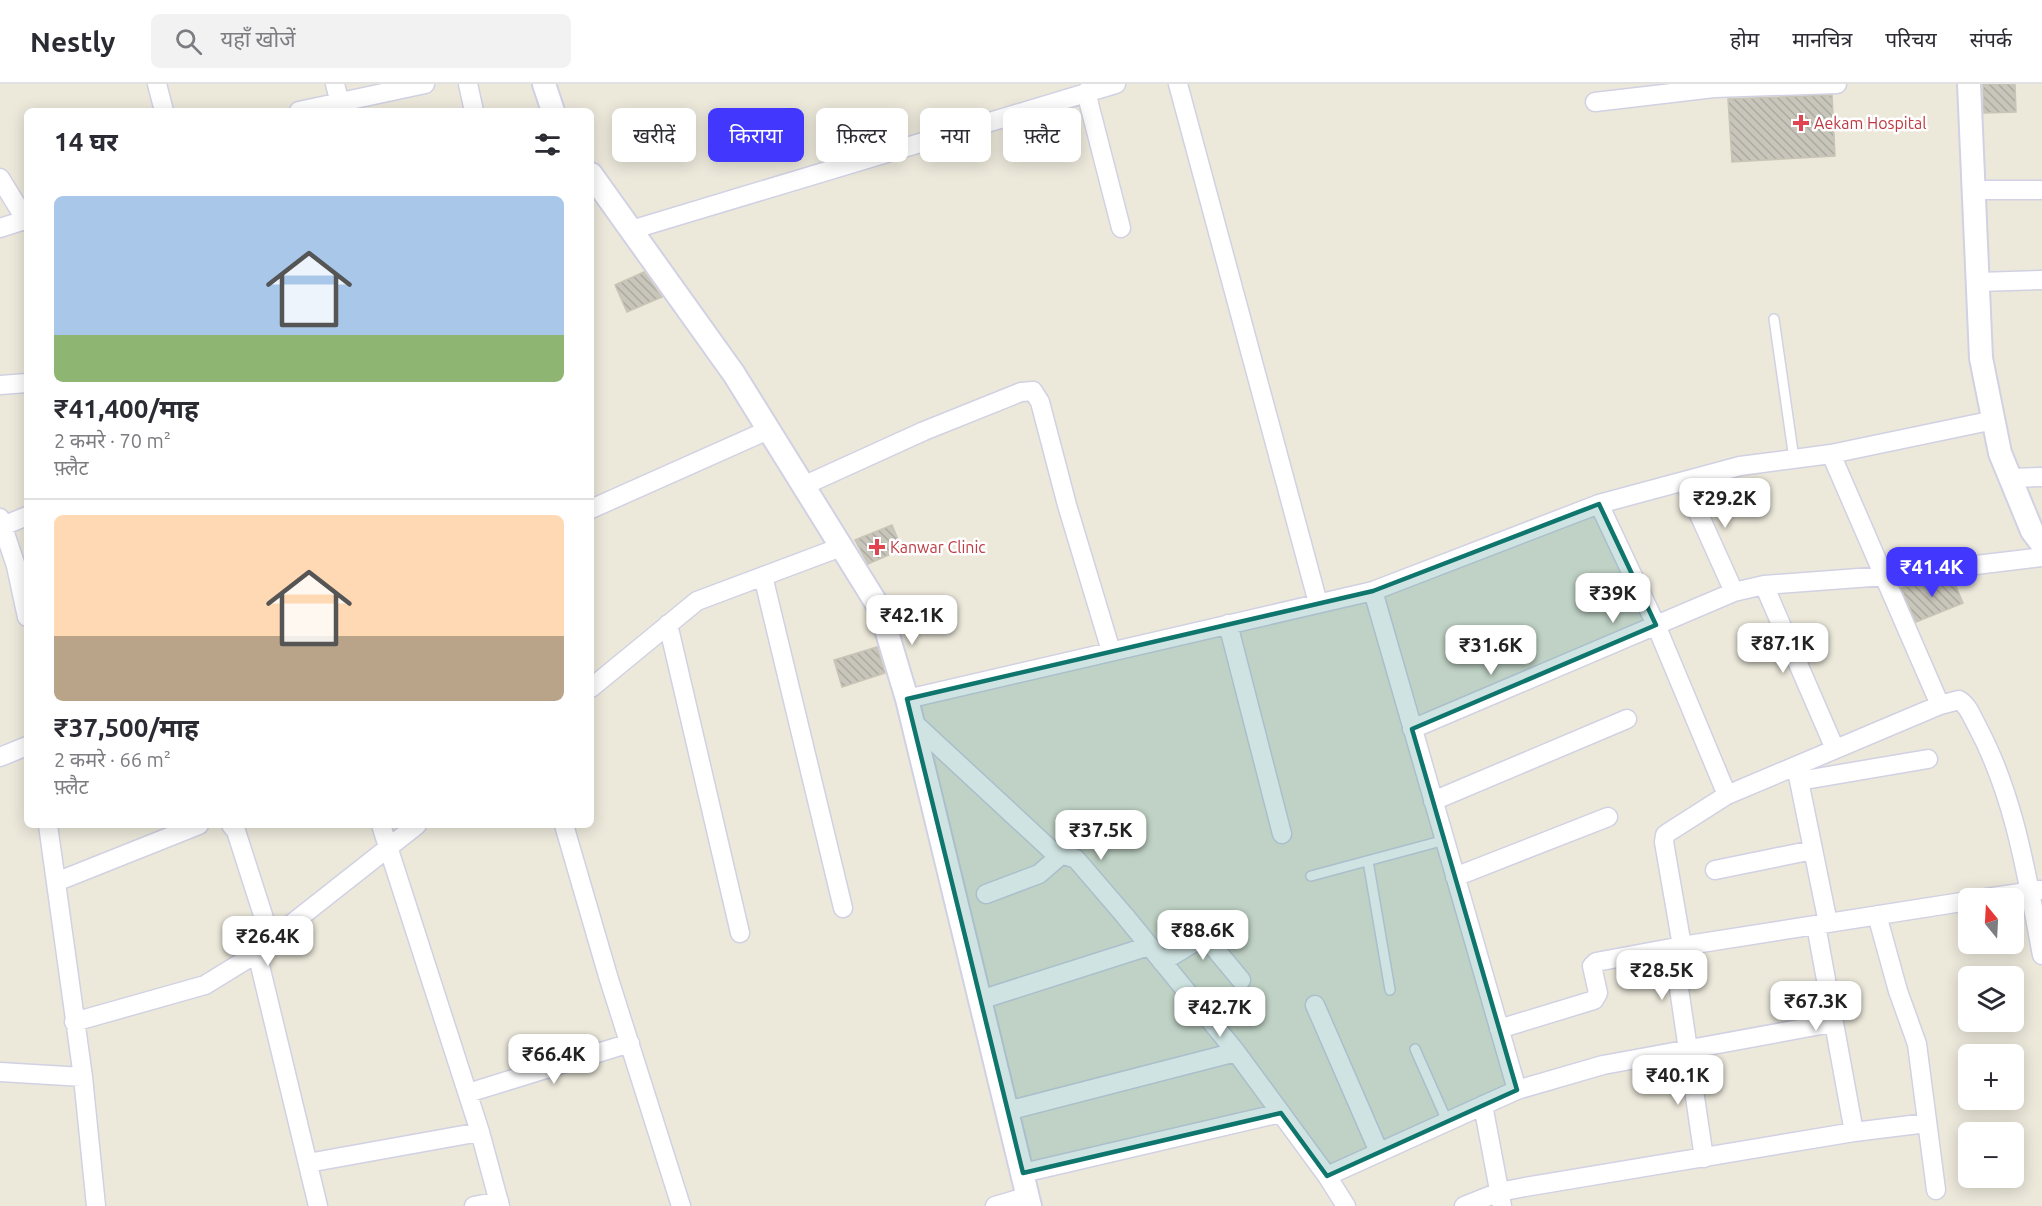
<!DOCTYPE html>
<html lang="hi">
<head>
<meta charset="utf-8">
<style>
	:root { --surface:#fff; --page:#f2f2f3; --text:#2b2b33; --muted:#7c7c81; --line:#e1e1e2; --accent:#4238fd }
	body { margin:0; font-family:Ubuntu,"Noto Sans Devanagari",sans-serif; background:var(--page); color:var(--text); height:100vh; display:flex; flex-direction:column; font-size:22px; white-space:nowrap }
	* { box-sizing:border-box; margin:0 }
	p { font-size:20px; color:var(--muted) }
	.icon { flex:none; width:33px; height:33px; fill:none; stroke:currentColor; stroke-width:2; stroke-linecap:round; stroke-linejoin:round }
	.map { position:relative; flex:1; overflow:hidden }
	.side { position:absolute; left:24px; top:24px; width:570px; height:720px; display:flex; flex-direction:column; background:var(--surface); border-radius:9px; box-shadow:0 3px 15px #0003 }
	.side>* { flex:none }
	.hud { position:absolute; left:612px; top:24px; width:570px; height:54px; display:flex; gap:12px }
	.needle { width:39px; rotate:342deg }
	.tools { position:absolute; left:1958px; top:804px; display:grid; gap:12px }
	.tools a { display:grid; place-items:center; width:66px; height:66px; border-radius:9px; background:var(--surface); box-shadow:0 3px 15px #0003; font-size:30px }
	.price { position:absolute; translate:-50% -51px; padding:0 14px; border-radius:12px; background:#fff; color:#222; font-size:20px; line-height:39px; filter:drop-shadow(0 2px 3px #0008) }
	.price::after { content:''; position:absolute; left:50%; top:36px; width:18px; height:14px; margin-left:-9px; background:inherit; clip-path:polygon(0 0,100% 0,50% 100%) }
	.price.selected { background:var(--accent); color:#fff }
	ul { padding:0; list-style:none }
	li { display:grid; align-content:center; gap:12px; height:318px; padding:0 30px }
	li+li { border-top:2px solid var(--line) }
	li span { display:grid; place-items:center; height:186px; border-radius:9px; color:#555 }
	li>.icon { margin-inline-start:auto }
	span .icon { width:108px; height:108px; fill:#fffc; stroke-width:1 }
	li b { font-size:26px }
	h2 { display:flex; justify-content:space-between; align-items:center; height:72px; padding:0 30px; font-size:26px }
	.pill { padding:0 21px; border-radius:9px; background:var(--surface); box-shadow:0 3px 15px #0003; font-size:21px; line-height:54px }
	.pill.selected { background:var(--accent); color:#fff }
	header { display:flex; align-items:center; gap:36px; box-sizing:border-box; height:84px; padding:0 30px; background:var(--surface); border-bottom:2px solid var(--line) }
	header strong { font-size:28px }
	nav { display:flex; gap:33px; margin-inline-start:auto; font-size:21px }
	.search { width:420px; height:54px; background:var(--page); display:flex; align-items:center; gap:15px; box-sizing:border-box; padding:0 21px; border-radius:9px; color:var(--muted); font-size:22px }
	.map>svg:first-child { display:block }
	.building { fill:url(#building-back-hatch); stroke:#c8c5b5; stroke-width:1.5 }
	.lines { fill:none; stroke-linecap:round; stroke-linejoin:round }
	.service-casing { stroke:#d1d1e3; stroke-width:12 }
	.minor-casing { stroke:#d1d1e3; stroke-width:21 }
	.tertiary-casing { stroke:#d1d1e3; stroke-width:26 }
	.service { stroke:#fff; stroke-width:9 }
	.minor { stroke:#fff; stroke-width:18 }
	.tertiary { stroke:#fff; stroke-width:22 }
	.marked { fill:#0f766e; fill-opacity:0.2; stroke:#0f766e; stroke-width:4.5; stroke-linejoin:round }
	.health-dot { fill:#e0444e; stroke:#fff; stroke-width:2 }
	.labels { text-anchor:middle; stroke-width:5; stroke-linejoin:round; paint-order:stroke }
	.health-label { font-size:16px; fill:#be3a42; stroke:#fff; text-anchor:start }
</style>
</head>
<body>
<header>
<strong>Nestly</strong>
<div class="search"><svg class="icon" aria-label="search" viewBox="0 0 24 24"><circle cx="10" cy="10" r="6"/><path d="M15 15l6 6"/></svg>यहाँ खोजें</div>
<nav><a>होम</a><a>मानचित्र</a><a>परिचय</a><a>संपर्क</a></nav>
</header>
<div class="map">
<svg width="2042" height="1122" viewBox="0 0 2042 1122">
	<defs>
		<pattern id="building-back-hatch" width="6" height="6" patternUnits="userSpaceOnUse" patternTransform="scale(1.5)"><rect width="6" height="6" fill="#c8c5bb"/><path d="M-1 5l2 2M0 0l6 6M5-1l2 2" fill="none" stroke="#aca9a1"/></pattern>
	</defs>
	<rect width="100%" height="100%" fill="#ece9db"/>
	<path class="building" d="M1983,0H2015L2016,28L1984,29Z
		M1832,11L1835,72L1732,78L1728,15Z
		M644,188L662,213L627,228L615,201Z
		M892,441L902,465L868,480L855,456Z
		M1953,495L1963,519L1916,538L1901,504L1913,500Z
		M877,563L885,589L842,603L834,576Z"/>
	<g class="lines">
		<defs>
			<path id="service" d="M1774,235L1794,375
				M1368,777L1390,906
				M1311,792L1445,756
				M1415,965L1447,1037"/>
			<path id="minor" d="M157,0L164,27
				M335,0L342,27
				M468,0L474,27
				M1178,0L1318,519
				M1086,8L1121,144
				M1595,18L1714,4L1837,0
				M299,27L425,0
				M0,94L27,138
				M1974,106H2042
				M0,144L25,136
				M631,146L1116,0
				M1978,198L2042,196
				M0,301L27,299
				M1831,370L1940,621
				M2010,394L2042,393
				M1684,397L1734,508
				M803,402L924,347L1021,308L1033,307L1040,318L1067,421L1111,567
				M1599,420L1656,541L1727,711
				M591,425L768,346
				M0,434L16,482L27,533
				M3,442L27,432
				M763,492L843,824
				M1764,501L1835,665
				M1373,507L1517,1006
				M668,540L740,849
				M1228,540L1282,750
				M591,604L697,517L841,463
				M907,615L1373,507L1599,420L1740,382L1831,370L1994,336
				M913,638L1051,766L1076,775L1125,832L1236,968
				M1412,645L1734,508L1764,501L1885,492L2042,473
				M0,673L27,662
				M1796,682L1828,839
				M1799,697L1928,675
				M1433,717L1627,635
				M48,741L83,993L96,1122
				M231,741L236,747L271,856
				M381,741L480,1048L500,1122
				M564,741L608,892L681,1122
				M1715,786L1813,766
				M1455,793L1608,733
				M56,798L199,741
				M986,810L1039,790L1061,771
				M1986,814L2040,806
				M1877,831L1898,907L1917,960L1936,1106
				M1816,841L1854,1048
				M1682,862L1664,758L1665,751L1669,748L1727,711L1940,621L1959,616C1968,621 1972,633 1977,642C2015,713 2027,793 2042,871
				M1673,864L1704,1074
				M257,869L318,1122
				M1162,878L1198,856L1206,854L1241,896
				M980,916L1149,862
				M1315,921L1379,1068
				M74,938L205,901L257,869L271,856L417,741
				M1499,945L1594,916L1598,909L1592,882L1596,878L1682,862L1968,817
				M0,988L83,993
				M468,1009L630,959
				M1483,1021L1502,1122
				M1007,1027L1236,968L1327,1092L1346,1122
				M308,1079L480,1048
				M1023,1089L1281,1029
				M1327,1092L1517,1006L1603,981L1832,939
				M474,1122L499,1117
				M995,1122L1029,1112
				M1464,1122L1499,1108L1525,1103L1854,1048L1927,1039"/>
			<path id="tertiary" d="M544,0L553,27
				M1969,0L1981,274L2000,369L2032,447L2042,460
				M591,90L734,290L880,525L907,615L1030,1122"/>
		</defs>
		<use href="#service" class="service-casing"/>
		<use href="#minor" class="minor-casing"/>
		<use href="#tertiary" class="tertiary-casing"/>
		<use href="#service" class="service"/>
		<use href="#minor" class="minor"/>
		<use href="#tertiary" class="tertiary"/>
	</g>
	<path class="marked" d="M1599,420L1656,541L1412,645L1517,1006L1327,1092L1281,1029L1023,1089L907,615L1373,507Z"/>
	<g class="health-dot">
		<path d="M1798 30h6v6h6v6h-6v6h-6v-6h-6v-6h6z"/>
		<path d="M874 454h6v6h6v6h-6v6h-6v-6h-6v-6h6z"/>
	</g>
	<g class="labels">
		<g class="health-label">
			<text x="1814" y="45">Aekam Hospital</text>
			<text x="890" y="469">Kanwar Clinic</text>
		</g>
	</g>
</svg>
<div class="tools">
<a><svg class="needle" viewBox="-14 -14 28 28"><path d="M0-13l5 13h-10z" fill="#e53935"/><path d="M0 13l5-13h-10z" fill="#7c7c81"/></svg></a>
<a><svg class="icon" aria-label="layers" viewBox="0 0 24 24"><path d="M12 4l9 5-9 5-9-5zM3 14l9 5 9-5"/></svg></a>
<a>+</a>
<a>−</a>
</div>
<b class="price" style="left:1725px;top:445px">₹29.2K</b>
<b class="price selected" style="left:1932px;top:514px">₹41.4K</b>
<b class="price" style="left:1613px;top:540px">₹39K</b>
<b class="price" style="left:912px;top:562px">₹42.1K</b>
<b class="price" style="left:1783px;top:590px">₹87.1K</b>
<b class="price" style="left:1491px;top:592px">₹31.6K</b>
<b class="price" style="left:1101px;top:777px">₹37.5K</b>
<b class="price" style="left:1203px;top:877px">₹88.6K</b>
<b class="price" style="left:268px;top:883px">₹26.4K</b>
<b class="price" style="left:1662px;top:917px">₹28.5K</b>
<b class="price" style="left:1816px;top:948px">₹67.3K</b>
<b class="price" style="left:1220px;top:954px">₹42.7K</b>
<b class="price" style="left:554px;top:1001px">₹66.4K</b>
<b class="price" style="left:1678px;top:1022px">₹40.1K</b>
<div class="hud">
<a class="pill">खरीदें</a>
<a class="pill selected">किराया</a>
<a class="pill">फ़िल्टर</a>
<a class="pill">नया</a>
<a class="pill">फ़्लैट</a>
</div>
<section class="side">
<h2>14 घर<svg class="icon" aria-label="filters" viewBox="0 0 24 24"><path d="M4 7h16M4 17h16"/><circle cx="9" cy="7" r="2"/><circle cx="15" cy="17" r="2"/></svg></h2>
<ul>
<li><span style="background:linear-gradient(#a9c7e8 75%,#8fb573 0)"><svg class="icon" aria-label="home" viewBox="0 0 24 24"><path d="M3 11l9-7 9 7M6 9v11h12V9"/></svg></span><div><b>₹41,400/माह</b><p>2 कमरे · 70 m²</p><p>फ़्लैट</p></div></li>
<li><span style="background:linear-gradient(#ffd9b3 65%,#b9a48a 0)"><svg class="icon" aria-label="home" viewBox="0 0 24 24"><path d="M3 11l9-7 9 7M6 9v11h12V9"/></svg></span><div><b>₹37,500/माह</b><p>2 कमरे · 66 m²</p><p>फ़्लैट</p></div></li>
</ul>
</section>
</div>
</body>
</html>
